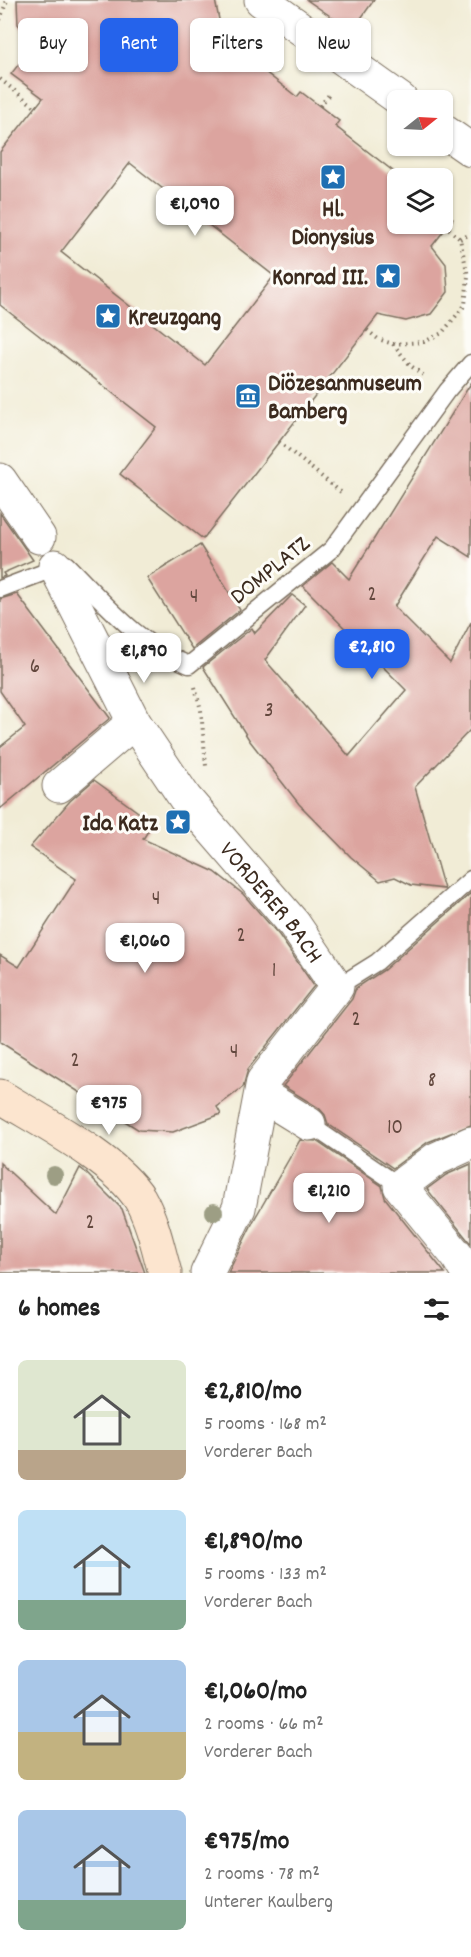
<!DOCTYPE html>
<html lang="en">
<head>
<meta charset="utf-8">
<style>
	:root { --surface:#fff; --page:#f6f6f6; --text:#222; --muted:#767676; --accent:#2563eb }
	body { margin:0; font-family:Dekko,sans-serif; background:var(--page); color:var(--text); height:100vh; display:flex; flex-direction:column; font-size:22px; white-space:nowrap }
	* { box-sizing:border-box; margin:0 }
	p { font-size:20px; color:var(--muted) }
	.icon { flex:none; width:33px; height:33px; fill:none; stroke:currentColor; stroke-width:2; stroke-linecap:round; stroke-linejoin:round }
	.map { position:relative; height:1273px; overflow:hidden }
	.details { display:flex; flex-direction:column; background:var(--surface); flex:1 }
	.details>* { flex:none }
	.guide { position:absolute; left:18px; top:18px; width:435px; height:54px; display:flex; gap:12px }
	.needle { width:39px; rotate:72deg }
	.tools { position:absolute; left:387px; top:90px; display:grid; gap:12px }
	.tools a { display:grid; place-items:center; width:66px; height:66px; border-radius:9px; background:var(--surface); box-shadow:0 2px 4px #0004; font-size:30px }
	.price { position:absolute; translate:-50% -51px; padding:0 14px; border-radius:12px; background:#fff; color:#222; font-size:20px; line-height:39px; filter:drop-shadow(0 2px 3px #0008) }
	.price::after { content:''; position:absolute; left:50%; top:36px; width:18px; height:14px; margin-left:-9px; background:inherit; clip-path:polygon(0 0,100% 0,50% 100%) }
	.price.on { background:var(--accent); color:#fff }
	ul { padding:0; list-style:none }
	li { display:flex; align-items:center; gap:18px; height:150px; padding:0 18px }
	li span { display:grid; place-items:center; flex:none; width:168px; height:120px; border-radius:9px; color:#555 }
	li>.icon { margin-inline-start:auto }
	span .icon { width:72px; height:72px; fill:#fffc; stroke-width:1 }
	li b { font-size:26px }
	h2 { display:flex; justify-content:space-between; align-items:center; height:72px; padding:0 18px; font-size:26px }
	.chip { padding:0 21px; border-radius:9px; background:var(--surface); box-shadow:0 2px 4px #0004; font-size:21px; line-height:54px }
	.chip.on { background:var(--accent); color:#fff }
	.map>svg:first-child { display:block }
	.building { fill:#dca49f; fill-rule:evenodd }
	.lines { fill:none; stroke-linecap:round; stroke-linejoin:round }
	.lane-casing { stroke:#7b6e5e; stroke-width:19 }
	.street-casing { stroke:#7b6e5e; stroke-width:35 }
	.secondary-casing { stroke:#7b6e5e; stroke-width:35 }
	.path { stroke:#7b6e5e; stroke-width:4; stroke-dasharray:1.5 4.5; stroke-linecap:butt }
	.lane { stroke:#fff; stroke-width:16 }
	.street { stroke:#fff; stroke-width:33 }
	.secondary { stroke:#fce5cf; stroke-width:33 }
	.tree { fill:#9d9e84 }
	.labels { text-anchor:middle; stroke-width:6; stroke-linejoin:round; paint-order:stroke }
	.number-label { font-size:21px; fill:#63483e }
	.poi-label { font-size:24px; font-weight:bold; fill:#3b2a1e; stroke:#fdfcf7; text-anchor:end }
	.street-label { font-size:24px; fill:#3b2a1e; stroke:#fdfcf7 }
</style>
</head>
<body>
<div class="map">
<svg width="471" height="1273" viewBox="0 0 471 1273">
	<rect width="100%" height="100%" fill="#fdfcf7"/>
	<filter id="ink" filterUnits="userSpaceOnUse"><feTurbulence type="fractalNoise" baseFrequency=".0167" numOctaves="2"/><feDisplacementMap in="SourceGraphic" scale="12" xChannelSelector="R" yChannelSelector="G"/><feConvolveMatrix kernelMatrix="1 2 1 2 8 2 1 2 1" color-interpolation-filters="sRGB"/></filter>
	<filter id="wash" filterUnits="userSpaceOnUse"><feTurbulence type="fractalNoise" baseFrequency=".008" numOctaves="4" result="noise"/><feDisplacementMap in="SourceGraphic" scale="24" xChannelSelector="R" yChannelSelector="G"/><feGaussianBlur stdDeviation="1.35" result="paint"/><feColorMatrix in="noise" values="0 0 0 0 0 0 0 0 0 0 0 0 0 0 0 0 0 1.4 0 .05"/><feComposite in="paint" operator="in"/></filter>
	<g filter="url(#wash)">
		<rect width="100%" height="100%" fill="#f1ecd6"/>
		<g id="blocks">
			<path class="building" d="M17,0H215L223,39L297,97L301,92L339,121L335,126L402,178H398V224H442V210L453,219L432,246L446,264L448,292L431,314L406,321L378,315L203,539L120,474L156,427L0,305V152L43,98L11,74L34,45L18,24ZM130,163L274,276L205,365L61,252Z
				M307,0H374L352,31Z
				M471,383V557L438,536L394,607L450,663L471,622V729L415,787L444,889L411,885L395,877L380,881L351,857L299,804L250,741L203,667L252,628L255,633L292,595L305,605L265,660L349,756L406,690L303,586L332,562L349,579Z
				M0,513L33,560L3,573L5,576L0,578Z
				M200,545L240,610L192,649L147,578Z
				M17,594L110,718L0,809V747L25,727L0,691V599Z
				M94,780L153,823L143,839L215,872L243,894L279,935L314,986L248,1069L243,1087L217,1107L221,1114L173,1132L139,1130L0,1042V955L19,967L76,879L30,847L70,801Z
				M471,893V1125L428,1142L393,1168L328,1124L325,1115L319,1108L283,1086L352,999L356,988L384,970Z
				M300,1140L316,1141L382,1186L385,1198L445,1273H228L255,1218Z
				M0,1163L56,1215L80,1168L84,1171L122,1209L145,1273H0Z
				M471,1164V1244L427,1189L446,1175Z"/>
		</g>
	</g>
	<g filter="url(#ink)">
		<use href="#blocks" fill-opacity="0" stroke="#7b6e5e" stroke-width="1.5"/>
		<g class="lines">
			<defs>
				<path id="lane" d="M0,589L66,564C104,602 139,645 189,665L332,549L447,391L471,363
					M337,987L377,962L471,879
					M309,1124L400,1186"/>
				<g id="street">
					<path d="M261,0L401,100"/>
					<path d="M442,130L471,150"/>
					<path d="M0,480L39,537"/>
					<path id="s1" d="M55,566L134,722L185,798L294,924L337,987L263,1081L239,1208L207,1273"/>
					<path d="M59,786L134,722"/>
					<path d="M262,1095L309,1124"/>
					<path d="M467,1273L457,1256L400,1186L436,1159L471,1143"/>
				</g>
				<path id="secondary" d="M0,1096C40,1121 115,1159 140,1199C153,1222 158,1248 165,1273"/>
			</defs>
			<use href="#lane" class="lane-casing"/>
			<use href="#street" class="street-casing"/>
			<use href="#secondary" class="secondary-casing"/>
			<path class="path" d="M0,20L7,0
				M0,79L35,107
				M320,106L331,92
				M460,239L471,234
				M367,330L378,339L393,344L411,366L426,377
				M393,344L424,342L442,333L465,305L468,276L460,239L447,227
				M279,442L342,493
				M195,687L201,710L206,766"/>
			<use href="#lane" class="lane"/>
			<use href="#street" class="street"/>
			<use href="#secondary" class="secondary"/>
		</g>
		<g class="tree">
			<circle cx="54" cy="1175" r="9"/>
			<circle cx="214" cy="1212" r="9"/>
		</g>
	</g>
	<defs>
		<symbol id="sight-square" viewBox="-11 -11 22 22"><rect x="-9" y="-9" width="18" height="18" rx="4" fill="#1f6fb2" stroke="#fdfcf7"/><path d="M0-6L1.8-2.2L6-1.7L2.9 1.2L3.7 5.4L0 3.3L-3.7 5.4L-2.9 1.2L-6-1.7L-1.8-2.2Z" fill="#fff"/></symbol>
		<symbol id="museum-square" viewBox="-11 -11 22 22"><rect x="-9" y="-9" width="18" height="18" rx="4" fill="#1f6fb2" stroke="#fdfcf7"/><path d="M0-6L6-3V-2H-6V-3ZM-5-1h2V3h-2ZM-1-1h2V3h-2ZM3-1h2V3H3ZM-6 4H6V6H-6Z" fill="#fff"/></symbol>
	</defs>
	<g fill-rule="evenodd">
		<use href="#sight-square" x="318" y="162" width="30" height="30"/>
		<use href="#sight-square" x="373" y="261" width="30" height="30"/>
		<use href="#sight-square" x="93" y="301" width="30" height="30"/>
		<use href="#museum-square" x="233" y="381" width="30" height="30"/>
		<use href="#sight-square" x="163" y="807" width="30" height="30"/>
	</g>
	<g class="labels">
		<g class="number-label">
			<text x="372" y="600">2</text>
			<text x="194" y="602">4</text>
			<text x="35" y="672">6</text>
			<text x="269" y="716">3</text>
			<text x="156" y="904">4</text>
			<text x="241" y="941">2</text>
			<text x="274" y="976">1</text>
			<text x="356" y="1025">2</text>
			<text x="234" y="1057">4</text>
			<text x="75" y="1066">2</text>
			<text x="432" y="1086">8</text>
			<text x="395" y="1133">10</text>
			<text x="90" y="1228">2</text>
		</g>
		<g class="poi-label">
			<text x="333" y="216" text-anchor="middle">Hl.<tspan x="333" dy="28">Dionysius</tspan></text>
			<text x="368" y="284">Konrad III.</text>
			<text x="128" y="324" text-anchor="start">Kreuzgang</text>
			<text x="268" y="390" text-anchor="start">Diözesanmuseum<tspan x="268" dy="28">Bamberg</tspan></text>
			<text x="158" y="830">Ida Katz</text>
		</g>
		<g class="street-label">
			<text transform="translate(269 569) rotate(-39)" y="8">DOMPLATZ</text>
			<text dy="8" stroke="none"><textPath href="#s1" startOffset="402">VORDERER BACH</textPath></text>
		</g>
	</g>
</svg>
<div class="tools">
<a><svg class="needle" viewBox="-14 -14 28 28"><path d="M0-13l5 13h-10z" fill="#e53935"/><path d="M0 13l5-13h-10z" fill="#767676"/></svg></a>
<a><svg class="icon" aria-label="layers" viewBox="0 0 24 24"><path d="M12 4l9 5-9 5-9-5zM3 14l9 5 9-5"/></svg></a>
</div>
<b class="price" style="left:195px;top:237px">€1,090</b>
<b class="price on" style="left:372px;top:680px">€2,810</b>
<b class="price" style="left:144px;top:684px">€1,890</b>
<b class="price" style="left:145px;top:974px">€1,060</b>
<b class="price" style="left:109px;top:1136px">€975</b>
<b class="price" style="left:329px;top:1224px">€1,210</b>
<div class="guide">
<a class="chip">Buy</a>
<a class="chip on">Rent</a>
<a class="chip">Filters</a>
<a class="chip">New</a>
</div>
</div>
<section class="details">
<h2>6 homes<svg class="icon" aria-label="filters" viewBox="0 0 24 24"><path d="M4 7h16M4 17h16"/><circle cx="9" cy="7" r="2"/><circle cx="15" cy="17" r="2"/></svg></h2>
<ul>
<li><span style="background:linear-gradient(#dfe7d0 75%,#b9a48a 0)"><svg class="icon" aria-label="home" viewBox="0 0 24 24"><path d="M3 11l9-7 9 7M6 9v11h12V9"/></svg></span><div><b>€2,810/mo</b><p>5 rooms · 168 m²</p><p>Vorderer Bach</p></div></li>
<li><span style="background:linear-gradient(#bfe0f5 75%,#7fa58c 0)"><svg class="icon" aria-label="home" viewBox="0 0 24 24"><path d="M3 11l9-7 9 7M6 9v11h12V9"/></svg></span><div><b>€1,890/mo</b><p>5 rooms · 133 m²</p><p>Vorderer Bach</p></div></li>
<li><span style="background:linear-gradient(#a9c7e8 60%,#c2b280 0)"><svg class="icon" aria-label="home" viewBox="0 0 24 24"><path d="M3 11l9-7 9 7M6 9v11h12V9"/></svg></span><div><b>€1,060/mo</b><p>2 rooms · 66 m²</p><p>Vorderer Bach</p></div></li>
<li><span style="background:linear-gradient(#a9c7e8 75%,#7fa58c 0)"><svg class="icon" aria-label="home" viewBox="0 0 24 24"><path d="M3 11l9-7 9 7M6 9v11h12V9"/></svg></span><div><b>€975/mo</b><p>2 rooms · 78 m²</p><p>Unterer Kaulberg</p></div></li>
</ul>
</section>
</body>
</html>
